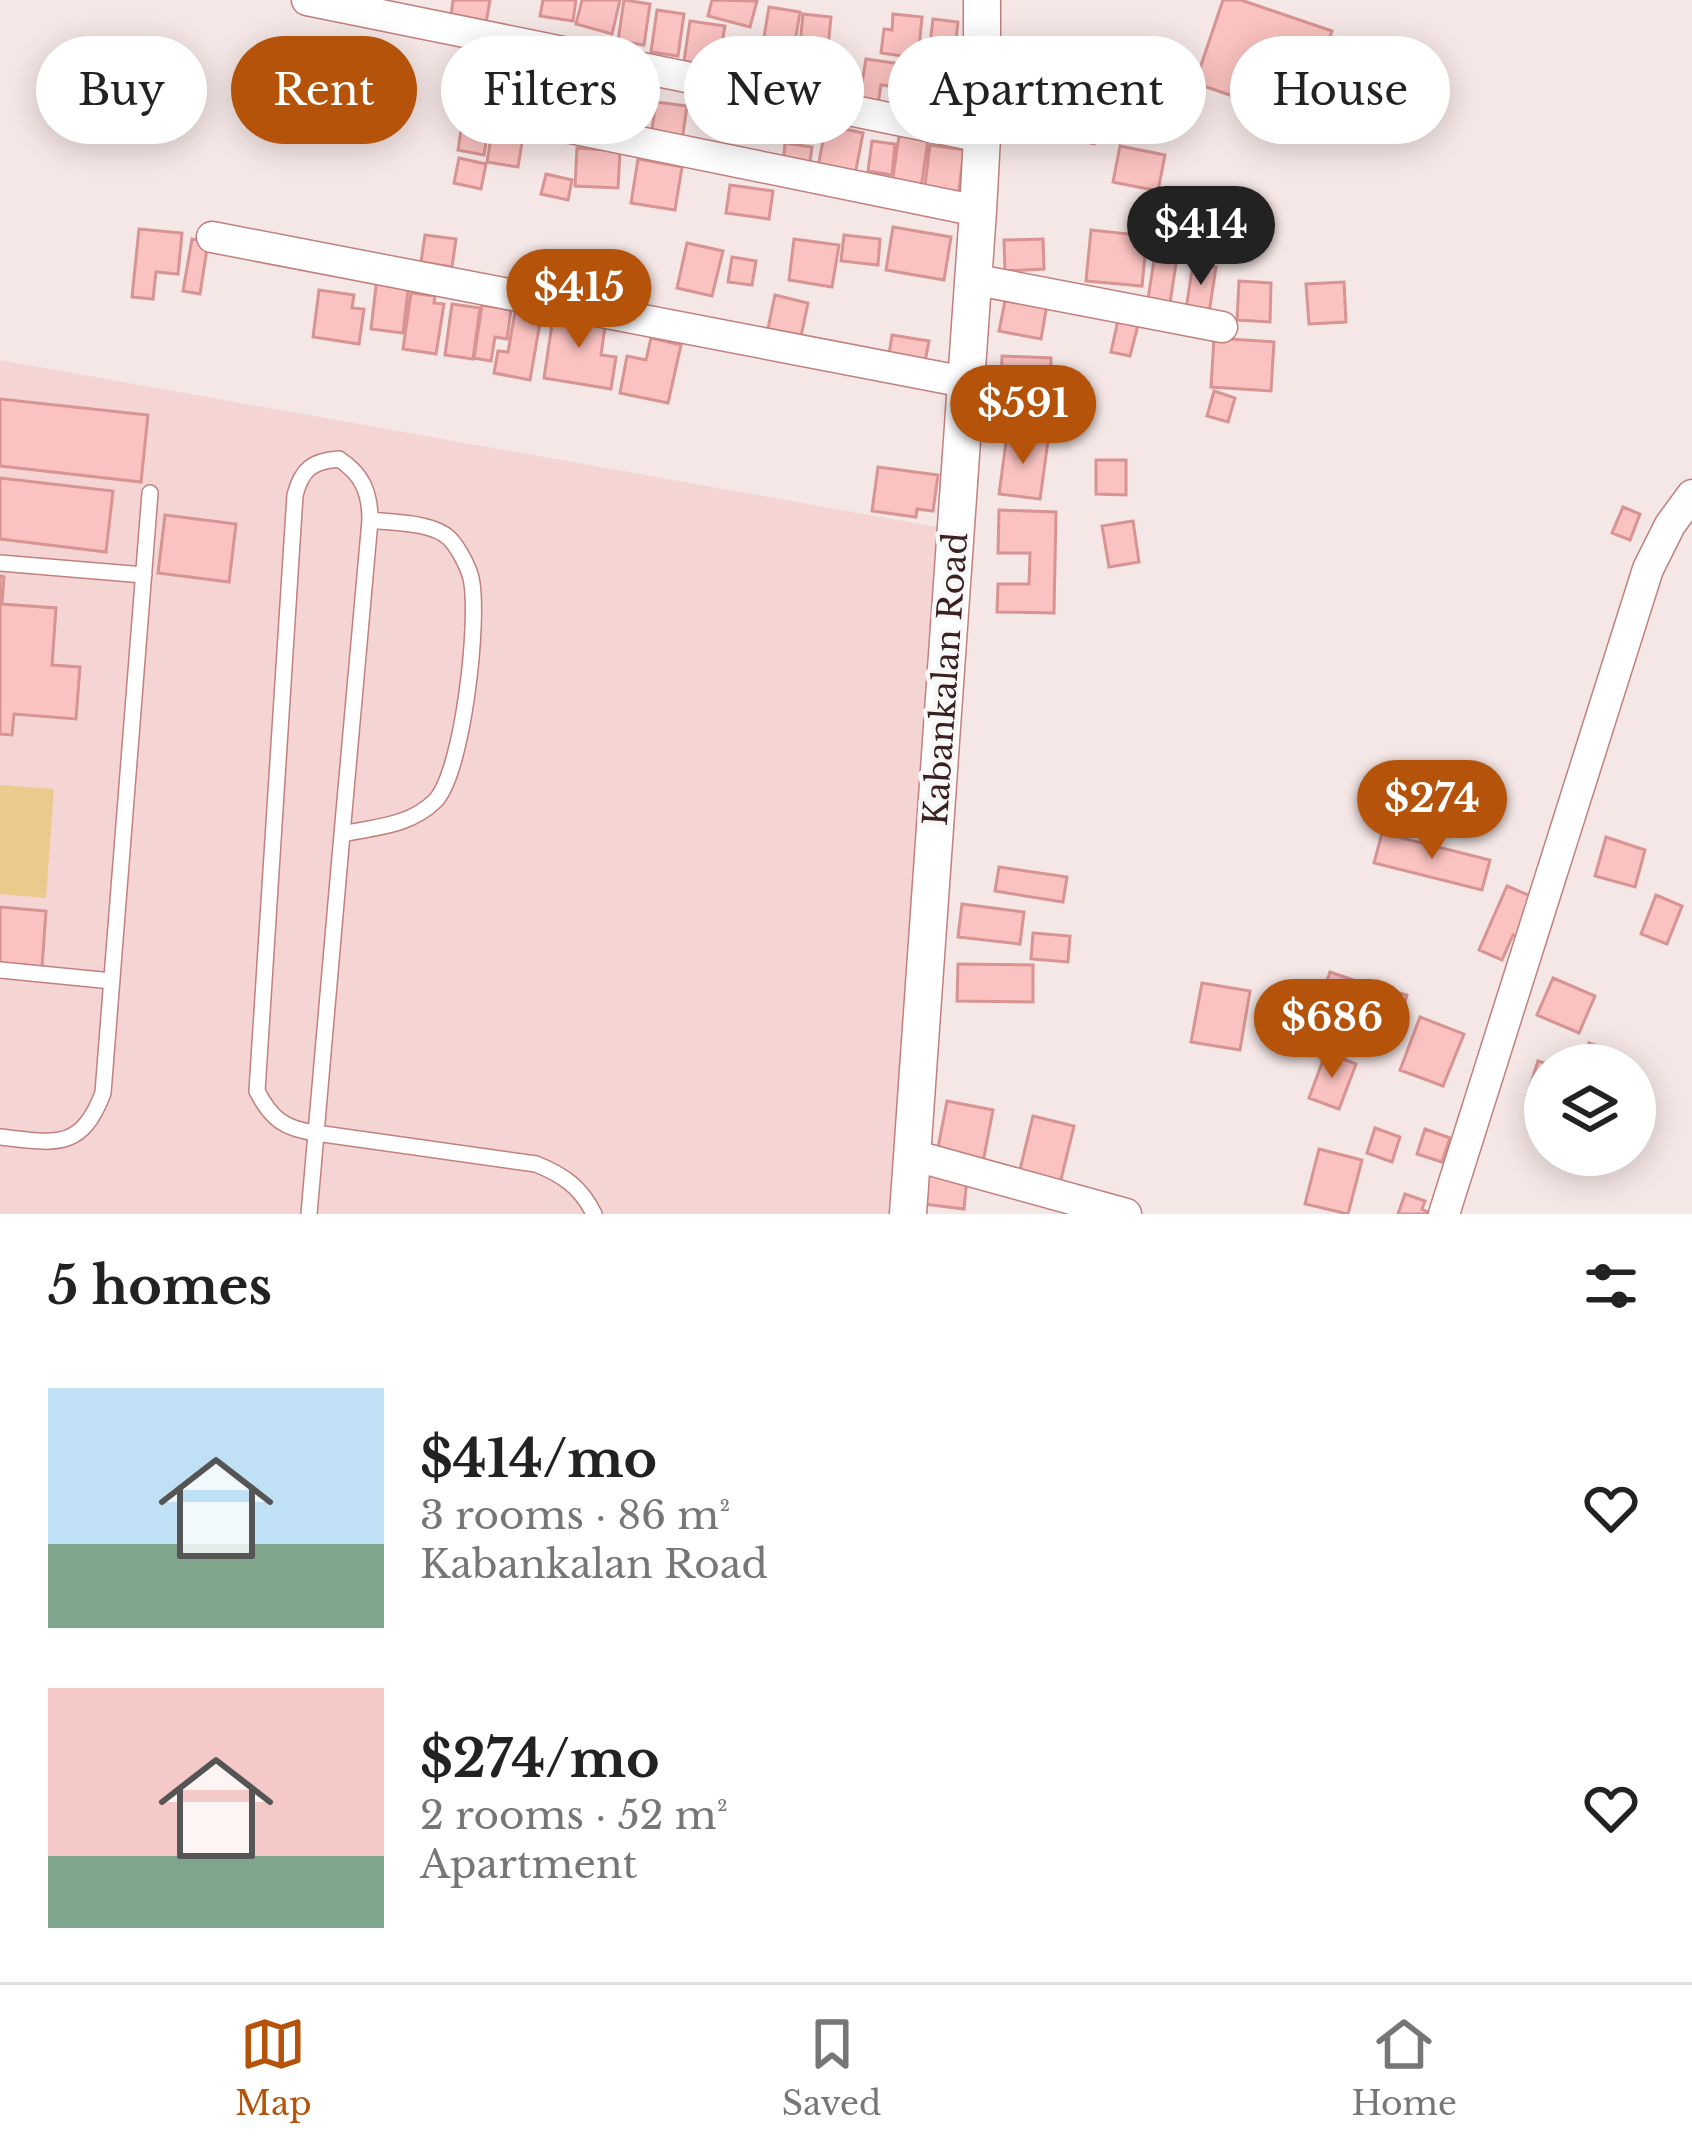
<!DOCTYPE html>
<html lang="en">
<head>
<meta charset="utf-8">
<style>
	:root { --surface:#fff; --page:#f6f6f6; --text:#222; --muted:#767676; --line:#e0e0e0; --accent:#b45309 }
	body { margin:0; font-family:"Libre Baskerville",serif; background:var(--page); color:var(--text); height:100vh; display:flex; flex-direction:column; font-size:45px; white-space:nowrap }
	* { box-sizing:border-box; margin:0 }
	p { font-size:39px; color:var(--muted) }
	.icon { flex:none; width:66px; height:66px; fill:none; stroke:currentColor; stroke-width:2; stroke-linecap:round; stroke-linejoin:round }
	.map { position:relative; height:1214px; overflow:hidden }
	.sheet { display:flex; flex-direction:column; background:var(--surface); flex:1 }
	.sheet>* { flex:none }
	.guide { position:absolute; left:36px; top:36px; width:1620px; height:108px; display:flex; gap:24px }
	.tools { position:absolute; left:1524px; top:1044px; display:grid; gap:24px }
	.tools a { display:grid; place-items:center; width:132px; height:132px; border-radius:50%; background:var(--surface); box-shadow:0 6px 30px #0003; font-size:60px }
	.price { position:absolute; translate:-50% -102px; padding:0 27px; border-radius:42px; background:var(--accent); color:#fff; font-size:39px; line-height:78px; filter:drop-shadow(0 3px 6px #0008) }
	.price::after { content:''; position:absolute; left:50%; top:72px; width:36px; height:27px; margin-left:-18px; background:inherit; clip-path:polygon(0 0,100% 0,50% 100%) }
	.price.on { background:#222; color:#fff }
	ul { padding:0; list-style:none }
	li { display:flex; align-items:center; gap:36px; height:300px; padding:0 48px }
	li span { display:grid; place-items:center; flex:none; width:336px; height:240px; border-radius:0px; color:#555 }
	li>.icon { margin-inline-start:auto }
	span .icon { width:144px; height:144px; fill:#fffc; stroke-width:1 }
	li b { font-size:51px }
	h2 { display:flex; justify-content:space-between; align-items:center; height:144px; padding:0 48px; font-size:51px }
	.chip { padding:0 42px; border-radius:54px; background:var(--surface); box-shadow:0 6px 30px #0003; font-size:42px; line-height:108px }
	.chip.on { background:var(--accent); color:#fff }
	.menu { display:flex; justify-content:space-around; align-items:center; height:168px; border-top:3px solid var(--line); background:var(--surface); font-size:33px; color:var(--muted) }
	.menu a { display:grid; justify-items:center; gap:6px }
	.menu .on { color:var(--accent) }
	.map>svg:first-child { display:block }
	.built { fill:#f5d5d3 }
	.green { fill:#ebca8e }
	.building { fill:#fac2c0; stroke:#d79492; stroke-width:3 }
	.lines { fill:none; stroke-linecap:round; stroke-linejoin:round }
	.service-casing { stroke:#c1807e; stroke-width:18 }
	.minor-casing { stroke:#c1807e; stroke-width:33 }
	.tertiary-casing { stroke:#c1807e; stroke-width:39 }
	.service { stroke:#fff; stroke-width:15 }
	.minor { stroke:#fff; stroke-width:30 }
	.tertiary { stroke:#fff; stroke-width:36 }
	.labels { text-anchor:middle; stroke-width:9; stroke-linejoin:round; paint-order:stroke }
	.street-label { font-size:33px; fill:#3a2020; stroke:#f8f8f8 }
</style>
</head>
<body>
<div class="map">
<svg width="1692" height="1214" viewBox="0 0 1692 1214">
	<rect width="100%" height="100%" fill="#f5e7e6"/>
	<path class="built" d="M0,360L937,527L896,1214H0Z"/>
	<path class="green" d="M0,785L54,789L46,898L0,894Z"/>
	<path class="building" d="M453,0H490L485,29L450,24Z
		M543,0H576L573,21L540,16Z
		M582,0H620L612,34L576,24Z
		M624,0L650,4L644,45L618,41Z
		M712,0L757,1L750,27L708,16Z
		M1223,0H1241L1332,31L1302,120L1195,83Z
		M769,7L800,12L795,42L764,37Z
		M657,10L684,14L678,56L651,52Z
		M803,14L831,17L828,47L800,44Z
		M893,14L922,17L918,58L881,53L884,29L892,30Z
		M933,19L958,22L954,57L929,53Z
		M690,21L725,26L718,67L684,61Z
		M1060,51L1105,54L1103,86L1057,83Z
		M866,59L901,64L897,87L881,85L878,104L859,101Z
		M928,60L955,63L952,93L925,90Z
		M485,64L496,101L471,108L460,71Z
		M1054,91L1105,105L1094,144L1044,131Z
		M656,102L687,106L682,141L651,136Z
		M463,118L489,123L484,155L458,150Z
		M493,125L524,130L518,167L487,162Z
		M826,125L863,133L855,175L818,167Z
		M899,136L928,140L921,188L892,184Z
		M872,141L895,144L892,175L868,171Z
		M785,143L812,147L809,169L783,166Z
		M930,145L964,150L958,198L924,193Z
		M1120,146L1165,155L1158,191L1113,182Z
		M577,148L620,151L618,188L575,186Z
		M459,158L486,164L481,189L454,183Z
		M638,159L682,167L675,210L631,203Z
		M546,174L572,180L568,200L541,194Z
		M730,185L773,191L769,219L726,213Z
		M893,227L951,237L944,280L886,270Z
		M139,229L182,233L178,274L156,272L153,299L132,297Z
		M1091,230L1147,236L1142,286L1086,281Z
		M425,235L456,239L452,267L421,262Z
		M844,235L880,239L878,265L841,261Z
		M192,239L208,242L200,294L183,291Z
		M794,239L839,245L832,287L789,280Z
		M1043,239L1044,269L1005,271L1004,240Z
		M687,243L723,251L712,296L677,288Z
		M1155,254L1177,257L1170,303L1148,299Z
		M732,257L756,261L752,285L728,282Z
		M1193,264L1216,267L1209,313L1186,309Z
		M377,278L409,282L403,333L371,329Z
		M1239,281L1271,283L1270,322L1237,320Z
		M1344,282L1346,322L1309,324L1306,284Z
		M319,290L354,295L352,308L364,309L359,344L313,337Z
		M1007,291L1048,299L1041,339L999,331Z
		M411,293L435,296L434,303L444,304L436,354L403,349Z
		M775,295L808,303L800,341L767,333Z
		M452,304L480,308L473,359L445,355Z
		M482,305L511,310L507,339L495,337L491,361L474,358Z
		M554,311L606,319L601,355L616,357L611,389L544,378Z
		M515,312L541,317L530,380L494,373L498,351L508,352Z
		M1118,320L1138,325L1130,356L1111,352Z
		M892,335L929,341L924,367L888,361Z
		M651,338L681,345L668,403L620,393L627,356L646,360Z
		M1214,338L1274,342L1271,391L1211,387Z
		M1002,356L1051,358L1050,421L1000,420Z
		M1214,391L1235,398L1228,422L1207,416Z
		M0,399L148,415L141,482L0,466Z
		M1007,435L1048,441L1040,499L999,494Z
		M1096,460H1126V495L1096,494Z
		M878,467L938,475L933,511L917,509L916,517L872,511Z
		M0,478L113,491L106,552L0,539Z
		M1623,507L1640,514L1630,540L1612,533Z
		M999,510L1056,512L1054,613L997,612L998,584H1029L1030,553H998Z
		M165,515L236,524L229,582L158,573Z
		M1133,521L1139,562L1109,567L1102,526Z
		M0,576L4,577L2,604L56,608L52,665L80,667L76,719L14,714L12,735L0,734Z
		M1382,833L1490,860L1482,890L1374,863Z
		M1606,837L1645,850L1635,887L1595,876Z
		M999,867L1067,877L1063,902L995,891Z
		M1507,886L1540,900L1523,940L1513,935L1502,960L1479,950Z
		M1656,895L1682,906L1667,944L1641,934Z
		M962,904L1024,912L1020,944L958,937Z
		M0,907L46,911L42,967L0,963Z
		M1033,933L1070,936L1068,962L1031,959Z
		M958,964L1033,965V1002L957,1001Z
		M1330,972L1365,984L1345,1041L1311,1029Z
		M1553,978L1595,996L1579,1033L1537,1015Z
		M1202,983L1250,991L1240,1050L1191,1042Z
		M1373,986L1407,995L1399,1021L1366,1012Z
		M1420,1017L1464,1034L1443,1086L1400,1070Z
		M1589,1043L1616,1052L1612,1065H1582Z
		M1326,1052L1356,1064L1339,1109L1309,1098Z
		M1538,1061L1550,1065H1545V1101L1527,1095Z
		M947,1101L993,1110L983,1162L937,1153Z
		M1033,1116L1074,1126L1059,1188L1018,1178Z
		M1375,1128L1400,1137L1392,1162L1367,1153Z
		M1425,1129L1450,1138L1442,1162L1417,1154Z
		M1319,1149L1362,1160L1348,1214L1305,1204Z
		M927,1173L967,1178L964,1209L924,1204Z
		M1405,1194L1425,1201L1422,1209L1431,1214H1398Z"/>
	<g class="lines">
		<defs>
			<path id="service" d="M0,563L144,575
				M342,834C375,827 410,826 435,801C463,773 480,618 471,578C468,566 458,547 449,538C432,522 394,523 370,520
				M0,970L112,981
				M0,1137C55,1143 81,1151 103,1093L150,493
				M309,1214C329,983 349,751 370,520C370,492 362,474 339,459C312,461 302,469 295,495L257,1091C271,1119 285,1129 316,1133L536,1164C563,1175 581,1187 594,1214"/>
			<path id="minor" d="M307,0L982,137
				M497,113L978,211
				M212,237L965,382
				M972,279L1222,327
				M912,1155L1126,1214
				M1444,1214L1648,569L1670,525L1692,495"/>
			<path id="tertiary" d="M908,1214L978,211L982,137V0"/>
		</defs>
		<use href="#service" class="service-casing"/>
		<use href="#minor" class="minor-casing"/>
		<use href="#tertiary" class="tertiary-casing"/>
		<use href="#service" class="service"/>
		<use href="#minor" class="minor"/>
		<use href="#tertiary" class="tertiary"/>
	</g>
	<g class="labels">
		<g class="street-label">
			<text transform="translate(945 679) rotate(-86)" y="12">Kabankalan Road</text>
		</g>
	</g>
</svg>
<div class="tools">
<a><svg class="icon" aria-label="layers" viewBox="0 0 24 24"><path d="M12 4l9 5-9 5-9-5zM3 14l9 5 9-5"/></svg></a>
</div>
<b class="price on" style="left:1201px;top:288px">$414</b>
<b class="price" style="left:579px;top:351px">$415</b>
<b class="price" style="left:1023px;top:467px">$591</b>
<b class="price" style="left:1432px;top:862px">$274</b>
<b class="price" style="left:1332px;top:1081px">$686</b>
<div class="guide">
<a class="chip">Buy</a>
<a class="chip on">Rent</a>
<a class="chip">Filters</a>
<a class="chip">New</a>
<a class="chip">Apartment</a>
<a class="chip">House</a>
</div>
</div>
<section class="sheet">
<h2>5 homes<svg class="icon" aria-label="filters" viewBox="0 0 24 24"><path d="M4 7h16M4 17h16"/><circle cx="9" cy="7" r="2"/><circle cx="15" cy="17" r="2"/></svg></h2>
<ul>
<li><span style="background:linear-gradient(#bfe0f5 65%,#7fa58c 0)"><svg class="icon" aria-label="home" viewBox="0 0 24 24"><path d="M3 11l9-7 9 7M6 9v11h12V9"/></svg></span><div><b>$414/mo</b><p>3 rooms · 86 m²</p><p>Kabankalan Road</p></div><svg class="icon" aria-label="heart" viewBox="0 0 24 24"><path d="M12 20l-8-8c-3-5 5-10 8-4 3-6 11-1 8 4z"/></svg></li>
<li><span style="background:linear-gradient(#f6c9c9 70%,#7fa58c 0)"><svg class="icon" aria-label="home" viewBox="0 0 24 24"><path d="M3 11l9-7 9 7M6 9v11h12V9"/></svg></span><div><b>$274/mo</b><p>2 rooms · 52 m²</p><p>Apartment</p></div><svg class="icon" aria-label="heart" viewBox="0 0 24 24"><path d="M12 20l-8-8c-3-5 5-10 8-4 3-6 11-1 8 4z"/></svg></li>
</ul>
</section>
<nav class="menu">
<a class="on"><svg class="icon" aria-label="map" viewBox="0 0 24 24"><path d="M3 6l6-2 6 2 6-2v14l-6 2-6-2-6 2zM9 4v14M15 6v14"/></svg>Map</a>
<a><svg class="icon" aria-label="saved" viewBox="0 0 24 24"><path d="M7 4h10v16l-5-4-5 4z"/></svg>Saved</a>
<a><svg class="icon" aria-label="home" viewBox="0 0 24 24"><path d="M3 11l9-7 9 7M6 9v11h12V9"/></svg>Home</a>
</nav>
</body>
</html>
